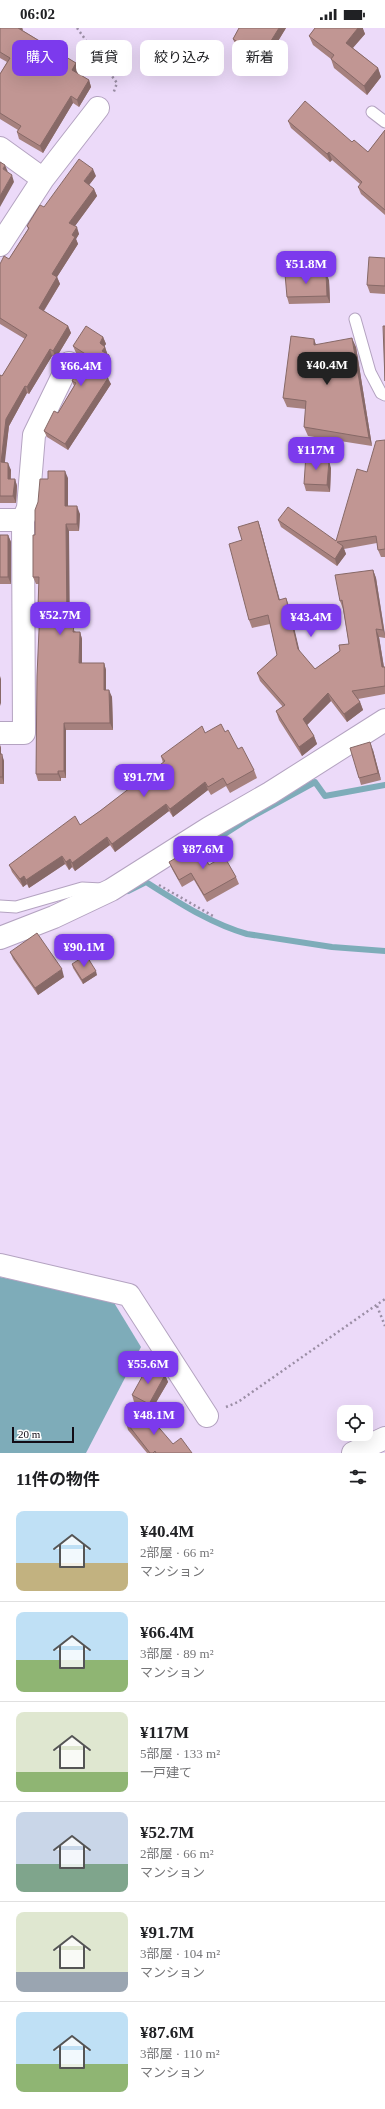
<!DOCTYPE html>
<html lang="ja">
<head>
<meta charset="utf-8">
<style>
	:root { --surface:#fff; --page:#f2f2f2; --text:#202124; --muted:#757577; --line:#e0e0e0; --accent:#7c3aed }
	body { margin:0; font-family:"Times New Roman","Noto Sans JP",serif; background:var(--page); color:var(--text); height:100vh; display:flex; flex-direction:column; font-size:15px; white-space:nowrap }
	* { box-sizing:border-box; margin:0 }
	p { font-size:13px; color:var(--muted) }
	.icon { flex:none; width:22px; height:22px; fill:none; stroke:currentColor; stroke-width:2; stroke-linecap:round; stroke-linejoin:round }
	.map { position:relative; height:1425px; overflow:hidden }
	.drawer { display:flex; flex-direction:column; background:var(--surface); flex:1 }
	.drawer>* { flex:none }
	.banner { position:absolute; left:12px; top:12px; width:361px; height:36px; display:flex; gap:8px }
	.fabs { position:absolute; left:337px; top:1377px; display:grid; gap:8px }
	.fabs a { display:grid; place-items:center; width:36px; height:36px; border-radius:8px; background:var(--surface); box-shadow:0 4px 16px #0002; font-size:20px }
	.scale { position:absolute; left:12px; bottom:10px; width:62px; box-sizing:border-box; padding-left:4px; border:2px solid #110b15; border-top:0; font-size:11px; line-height:14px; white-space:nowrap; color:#110b15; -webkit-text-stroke:3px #fff; paint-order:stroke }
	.price { position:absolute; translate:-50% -34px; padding:0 9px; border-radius:8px; background:var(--accent); color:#fff; font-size:13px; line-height:26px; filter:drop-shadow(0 1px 2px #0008) }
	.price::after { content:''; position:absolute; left:50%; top:24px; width:12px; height:9px; margin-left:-6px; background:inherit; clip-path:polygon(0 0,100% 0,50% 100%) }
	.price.current { background:#222; color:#fff }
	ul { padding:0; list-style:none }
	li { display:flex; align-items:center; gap:12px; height:100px; padding:0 16px }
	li+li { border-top:1px solid var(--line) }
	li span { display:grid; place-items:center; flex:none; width:112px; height:80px; border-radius:8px; color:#555 }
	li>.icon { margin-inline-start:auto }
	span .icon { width:48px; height:48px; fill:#fffc; stroke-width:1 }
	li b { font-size:17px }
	h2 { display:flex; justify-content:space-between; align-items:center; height:48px; padding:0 16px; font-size:17px }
	.tag { padding:0 14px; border-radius:8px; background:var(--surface); box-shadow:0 4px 16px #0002; font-size:14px; line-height:36px }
	.tag.current { background:var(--accent); color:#fff }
	.status { display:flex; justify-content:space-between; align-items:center; height:28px; padding:0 20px; background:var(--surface); direction:ltr }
	.status svg { height:11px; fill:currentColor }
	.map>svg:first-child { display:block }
	.water { fill:#7eacb9 }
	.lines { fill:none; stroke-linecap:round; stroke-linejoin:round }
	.stream { stroke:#7eacb9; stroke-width:6 }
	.lane-casing { stroke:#b4a3c1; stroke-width:13 }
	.street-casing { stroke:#b4a3c1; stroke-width:24 }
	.path { stroke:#9b8ea5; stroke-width:2.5; stroke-dasharray:2 3; stroke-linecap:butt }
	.lane { stroke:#fff; stroke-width:11 }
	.street { stroke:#fff; stroke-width:22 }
	.wall { fill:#a6817e }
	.shaded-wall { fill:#876967 }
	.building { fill:#c19693; stroke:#876967 }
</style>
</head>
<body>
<div class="status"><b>06:02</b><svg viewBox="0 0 49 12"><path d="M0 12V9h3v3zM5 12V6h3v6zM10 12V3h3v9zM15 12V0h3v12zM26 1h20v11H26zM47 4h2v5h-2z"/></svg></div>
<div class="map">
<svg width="385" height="1425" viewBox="0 0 385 1425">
	<rect width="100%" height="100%" fill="#ecdaf9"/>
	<path class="water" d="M0,1249L113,1273L141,1319L86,1425H0Z"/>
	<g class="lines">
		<path class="stream" d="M195,825L248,791L315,754L325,768L385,757
			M128,863L146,854C178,874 211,896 247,906L332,919L385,923"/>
		<defs>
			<path id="lane" d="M372,84L385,94
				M355,291L370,344L381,365L385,367
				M0,878L16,879L82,860L102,861"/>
			<path id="street" d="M0,120L43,151
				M0,217L43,151L98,80
				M0,492H23
				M0,705H24L23,492L28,480L34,407L69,335
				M0,910L54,889L111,862L209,800L270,765L385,692
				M0,1237L129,1267L207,1388
				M353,1425L385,1410"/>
		</defs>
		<use href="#lane" class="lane-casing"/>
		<use href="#street" class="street-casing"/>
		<path class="path" d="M77,0L117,55L113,66
			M159,857L213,888
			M377,1278L385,1298
			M226,1379L238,1374L385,1271"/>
		<use href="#lane" class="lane"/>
		<use href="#street" class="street"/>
	</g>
	<path class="wall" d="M0,0L23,1L22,2L76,35L79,42L77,45L89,52L91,59L79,79L73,75L43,125L19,111L17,104L18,102L0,91V46L7,34L0,30Z
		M239,0H286L264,36L236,18L233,11Z
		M315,0H363V1L365,6L353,20L378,40L381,49L367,67L334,40L331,31L313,17L309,8Z
		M288,93L352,114L368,124L385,102V187L361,166L358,159L360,156L332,132L330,134L291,100Z
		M96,148L89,157L94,161L97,168L75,198L79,206L76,211L78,216L57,249L60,256L44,283L68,298L71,305L56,330L52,328L29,366L27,365L9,398L4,434L11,442V451H15L17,458L16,475H0V347L2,348L25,311L0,296V297V236L9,231L28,201L27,198L44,179Z
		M385,230V266L370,265L367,257Z
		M329,252L330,275L289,276L287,269Z
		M103,309L106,316L104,318L105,319L107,325V326L109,327L111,334L103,347L111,356L68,422L47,409L44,403L58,385L74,358L72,353L85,331L76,325L73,318Z
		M314,311L316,317L356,319L372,418L308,408L304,399L306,381L287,379L283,370Z
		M385,412V529H381L378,522L377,515L344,521L346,526L337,538L281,499L278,492L336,513L367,444Z
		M331,440L330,464L306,463L304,456Z
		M68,450V478L80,486L79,503H69V598L76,604H80L82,611V635H104L106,642V662L112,669L113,702H66V750H61V753H38L36,746L40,583L38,579L39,556H36L33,549L35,507Z
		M258,493L261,502L279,572L289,578L299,623L315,641L349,616L343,581L340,573L373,542L376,550L385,606V610L379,609L384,639H385V666L358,671L360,674L363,682L347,694L331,673L307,697L314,708L317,716L302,728L279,692L276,683L283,679L260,653L257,645L277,627L270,596L252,600L249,592L242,512Z
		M0,507H8L11,514V556H0Z
		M225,704L254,742L257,750L230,765L226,758L211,767L208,762L173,789L169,783L115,824L110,817L75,843L72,839L69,842L65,836L29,860L27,856L23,859L12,844L9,837L80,797L100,783L163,735L161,728L205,705Z
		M0,717L1,720V726L4,733V756H0Z
		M373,722L381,752L361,757L359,750Z
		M169,834L209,837L236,849L239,856L207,874L194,852L182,859L172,841Z
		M10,924L64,949L38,967L13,931Z
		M72,936L97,947L83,956L73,940Z
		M165,1347L168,1354L151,1383L134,1374L132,1367Z
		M126,1394L173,1416L192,1425H147L128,1402Z"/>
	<path class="shaded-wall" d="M17,0H22L23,1L19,7Z
		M279,0H286L264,36L261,29Z
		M358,0H363V1L365,6L349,24L346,15Z
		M76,35L79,42L75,49L72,42Z
		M378,40L381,49L367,67L364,58Z
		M89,52L91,59L79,79L77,72Z
		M71,68L73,75L43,125L40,118Z
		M329,124L332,132L330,134L327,126Z
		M5,137L8,144L3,141Z
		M93,141L96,148L86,161L84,153Z
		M12,147L14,154L0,179V168Z
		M94,161L97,168L72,202L69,195Z
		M77,199L79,206L76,211L78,216L57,249L60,256L41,287L39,280L52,246L72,207Z
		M326,245L329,252L330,275L327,268Z
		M68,298L71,305L56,330L53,323Z
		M103,309L106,316L102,322L100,315Z
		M352,310L356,319L372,418L369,410Z
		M314,311L317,320L314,317Z
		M105,319L107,325L105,330L102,323Z
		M50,321L52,328L29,366L27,359Z
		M109,327L111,334L101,350L99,344Z
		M108,350L111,356L68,422L65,416Z
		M25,358L27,365L9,398L4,442L1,434L6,391Z
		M329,433L331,440L330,464L327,457Z
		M8,435L11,442L10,458L8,451Z
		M65,443L68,450V485L65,478Z
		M15,451L17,458L16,475L13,468Z
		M77,478L80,486L79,503L77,496Z
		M258,493L261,502L282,580L279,572Z
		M66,496L69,503L70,605L67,598Z
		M8,507L11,514V556L8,549Z
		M343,518L346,526L337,538L335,531Z
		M373,542L376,550L385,608L383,602Z
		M286,570L289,578L301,629L298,621Z
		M376,601L379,609L385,646L382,639Z
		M80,604L82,611V642L79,635Z
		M104,635L106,642V669L104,662Z
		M0,648L1,651V678L0,675Z
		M109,662L112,669L113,702L110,695Z
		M328,665L331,673L305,699L303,691Z
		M360,674L363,682L347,694L344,686Z
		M64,695L66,702V750L64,743Z
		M314,708L317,716L302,728L299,719Z
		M370,714L373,722L381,752L378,745Z
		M0,717L1,720V733L0,730Z
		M2,726L4,733V756L2,749Z
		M58,743L61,750V753L58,746Z
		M205,754L208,762L173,789L170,781Z
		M166,776L169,783L115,824L112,816Z
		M107,809L110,817L75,843L72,835Z
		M62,828L65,836L29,860L26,852Z
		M70,831L72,839L69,842L66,834Z
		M24,848L27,856L23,859L20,851Z
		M62,941L64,949L38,967L35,960Z
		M96,943L97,947L83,956L82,952Z
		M165,1347L168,1354L151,1383L149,1376Z"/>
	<path class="building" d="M0,0H18L76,35L72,42L89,52L77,72L71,68L40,118L17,104L21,98L0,85V46L10,30L0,24Z
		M239,0H279L261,29L233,11Z
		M315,0H358L346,15L378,40L364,58L331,31L334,27L309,8Z
		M305,73L352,114L354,112L368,124L385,102V182L358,159L362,154L329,124L327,126L288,93Z
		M79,131L93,141L84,153L94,161L69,195L77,199L72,207L75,209L52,246L57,249L39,280L68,298L53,323L50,321L27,359L25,358L6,391L1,434L8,435V451H15L13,468H0V347L2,348L27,307L0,290V236L4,228L9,231L29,200L27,198L40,177L44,179Z
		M0,134L5,137L3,141L12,147L0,168Z
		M369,229L385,230V258L367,257Z
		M326,245L327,268L287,269L285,246Z
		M86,298L103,309L100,315L105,319L102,323L109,327L99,344L108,350L65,416L44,403L54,383L58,385L76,355L72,353L87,327L73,318Z
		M383,298H385V353Z
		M291,308L314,311V317L352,310L369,410L304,399L306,373L283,370Z
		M385,412V521L378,522L376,508L337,514L343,518L335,531L278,492L288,479L336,513L357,441L367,444L376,413Z
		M306,426L329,433L327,457L304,456Z
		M48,443H65V478H77V496H66L67,598H74L73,604H80L79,635H104V662H109L110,695H64V743H58V746H36L37,648L40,579H38L39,549H33V507H35V482L38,474L40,451H48Z
		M258,493L279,572L286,570L298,621L315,641L340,623L339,617L349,616L342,572L340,573L335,547L373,542L383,602L376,601L382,639H385V658L352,663L360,674L344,686L328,665L303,691L314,708L299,719L276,683L285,677L257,645L277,627L268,587L249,592L229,516L242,512L238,499Z
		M0,507H8V549H0Z
		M221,696L225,704L228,702L238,721L242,719L254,742L227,757L223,750L208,759L205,754L170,781L166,776L112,816L107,809L72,835L70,831L66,834L62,828L26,852L24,848L20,851L9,837L75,788L80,797L100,783L165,733L161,728L202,698L205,705Z
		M370,714L378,745L359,750L350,720Z
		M0,726H2V749H0Z
		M198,817L209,837L224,828L236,849L204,867L191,845L179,852L169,834Z
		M37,905L62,941L35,960L10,924Z
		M86,927L96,943L82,952L72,936Z
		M148,1338L165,1347L149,1376L132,1367Z
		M142,1380L173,1416L181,1410L192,1425H156L155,1423L153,1425H150L126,1394Z"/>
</svg>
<div class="fabs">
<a><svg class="icon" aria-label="locate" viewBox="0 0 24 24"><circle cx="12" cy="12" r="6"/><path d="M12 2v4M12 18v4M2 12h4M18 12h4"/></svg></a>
</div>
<div class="scale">20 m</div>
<b class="price" style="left:306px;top:257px">¥51.8M</b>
<b class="price current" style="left:327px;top:358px">¥40.4M</b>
<b class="price" style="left:81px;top:359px">¥66.4M</b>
<b class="price" style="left:316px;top:443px">¥117M</b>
<b class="price" style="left:60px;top:608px">¥52.7M</b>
<b class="price" style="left:311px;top:610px">¥43.4M</b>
<b class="price" style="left:144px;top:770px">¥91.7M</b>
<b class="price" style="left:203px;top:842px">¥87.6M</b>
<b class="price" style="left:84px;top:940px">¥90.1M</b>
<b class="price" style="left:148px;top:1357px">¥55.6M</b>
<b class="price" style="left:154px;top:1408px">¥48.1M</b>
<div class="banner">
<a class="tag current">購入</a>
<a class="tag">賃貸</a>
<a class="tag">絞り込み</a>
<a class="tag">新着</a>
</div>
</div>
<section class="drawer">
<h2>11件の物件<svg class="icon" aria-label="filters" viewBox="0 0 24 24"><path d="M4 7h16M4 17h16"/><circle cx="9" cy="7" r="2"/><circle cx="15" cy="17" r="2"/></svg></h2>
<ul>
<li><span style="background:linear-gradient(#bfe0f5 65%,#c2b280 0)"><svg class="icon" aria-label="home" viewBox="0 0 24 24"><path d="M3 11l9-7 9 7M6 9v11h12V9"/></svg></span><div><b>¥40.4M</b><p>2部屋 · 66 m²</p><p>マンション</p></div></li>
<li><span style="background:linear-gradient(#bfe0f5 60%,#8fb573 0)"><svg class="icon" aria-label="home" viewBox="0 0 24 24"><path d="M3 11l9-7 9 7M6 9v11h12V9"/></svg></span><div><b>¥66.4M</b><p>3部屋 · 89 m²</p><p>マンション</p></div></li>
<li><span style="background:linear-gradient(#dfe7d0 75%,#8fb573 0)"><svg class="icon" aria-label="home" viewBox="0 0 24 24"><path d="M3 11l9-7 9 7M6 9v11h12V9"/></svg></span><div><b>¥117M</b><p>5部屋 · 133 m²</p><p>一戸建て</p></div></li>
<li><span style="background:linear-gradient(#c9d6e8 65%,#7fa58c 0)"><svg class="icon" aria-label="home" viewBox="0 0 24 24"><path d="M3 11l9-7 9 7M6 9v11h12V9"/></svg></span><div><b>¥52.7M</b><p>2部屋 · 66 m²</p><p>マンション</p></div></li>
<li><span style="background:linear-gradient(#dfe7d0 75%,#9aa5b1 0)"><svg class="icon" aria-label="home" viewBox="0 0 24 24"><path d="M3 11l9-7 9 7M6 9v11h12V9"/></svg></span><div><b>¥91.7M</b><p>3部屋 · 104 m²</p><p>マンション</p></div></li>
<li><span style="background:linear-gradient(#bfe0f5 65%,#8fb573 0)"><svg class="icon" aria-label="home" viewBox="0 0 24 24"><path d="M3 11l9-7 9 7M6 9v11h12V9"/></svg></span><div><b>¥87.6M</b><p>3部屋 · 110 m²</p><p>マンション</p></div></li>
</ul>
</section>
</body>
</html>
